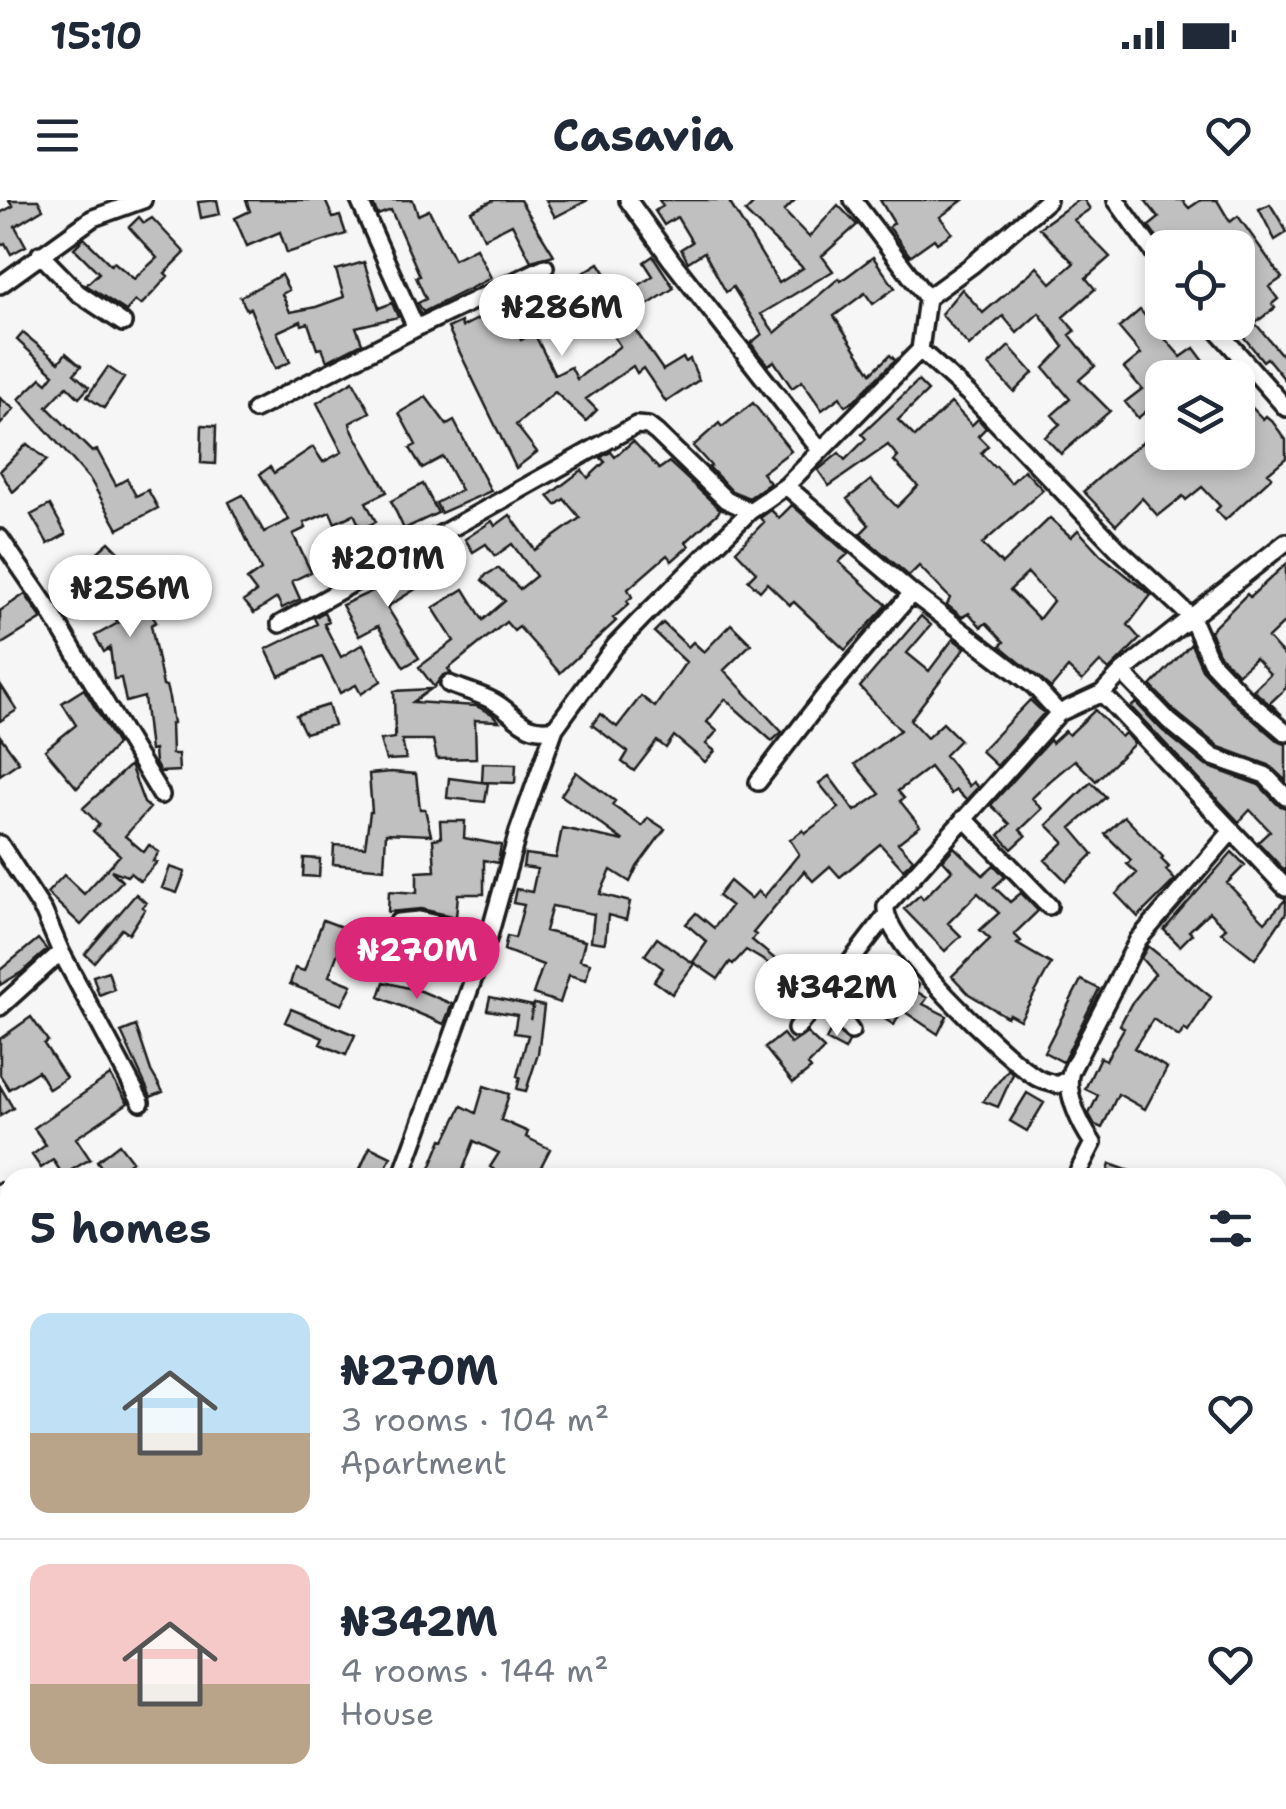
<!DOCTYPE html>
<html lang="en">
<head>
<meta charset="utf-8">
<style>
	:root { --surface:#fff; --page:#f6f6f7; --text:#1f2937; --muted:#747a83; --line:#e0e1e3; --accent:#db2777 }
	body { margin:0; font-family:"Shantell Sans",sans-serif; background:var(--page); color:var(--text); height:100vh; display:flex; flex-direction:column; font-size:38px; white-space:nowrap }
	* { box-sizing:border-box; margin:0 }
	p { font-size:32px; color:var(--muted) }
	.icon { flex:none; width:55px; height:55px; fill:none; stroke:currentColor; stroke-width:2; stroke-linecap:round; stroke-linejoin:round }
	.map { position:relative; flex:1; overflow:hidden }
	.side { position:absolute; left:0px; top:968px; width:1288px; height:642px; display:flex; flex-direction:column; background:var(--surface); border-radius:30px 30px 0 0; box-shadow:0 5px 15px #0003 }
	.side>* { flex:none }
	.fabs { position:absolute; left:1145px; top:30px; display:grid; gap:20px }
	.fabs a { display:grid; place-items:center; width:110px; height:110px; border-radius:20px; background:var(--surface); box-shadow:0 5px 15px #0003; font-size:50px }
	.price { position:absolute; translate:-50% -85px; padding:0 22px; border-radius:35px; background:#fff; color:#222; font-size:32px; line-height:65px; filter:drop-shadow(0 2px 5px #0008) }
	.price::after { content:''; position:absolute; left:50%; top:60px; width:30px; height:22px; margin-left:-15px; background:inherit; clip-path:polygon(0 0,100% 0,50% 100%) }
	.price.active { background:var(--accent); color:#fff }
	ul { padding:0; list-style:none }
	li { display:flex; align-items:center; gap:30px; height:250px; padding:0 30px }
	li+li { border-top:2px solid var(--line) }
	li span { display:grid; place-items:center; flex:none; width:280px; height:200px; border-radius:20px; color:#555 }
	li>.icon { margin-inline-start:auto }
	span .icon { width:120px; height:120px; fill:#fffc; stroke-width:1 }
	li b { font-size:42px }
	h2 { display:flex; justify-content:space-between; align-items:center; height:120px; padding:0 30px; font-size:42px }
	.status { display:flex; justify-content:space-between; align-items:center; height:70px; padding:0 50px; background:var(--surface); direction:ltr }
	.status svg { height:28px; fill:currentColor }
	header { display:flex; justify-content:space-between; align-items:center; height:130px; padding:0 30px; background:var(--surface); font-size:45px; font-weight:700 }
	.map>svg:first-child { display:block }
	.building { fill:#c0c0c0; stroke:#1c1c1c; stroke-width:2.5; fill-rule:evenodd }
	.lines { fill:none; stroke-linecap:round; stroke-linejoin:round }
	.minor-casing { stroke:#1c1c1c; stroke-width:22 }
	.minor { stroke:#fff; stroke-width:15 }
</style>
</head>
<body>
<div class="status"><b>15:10</b><svg viewBox="0 0 49 12"><path d="M0 12V9h3v3zM5 12V6h3v6zM10 12V3h3v9zM15 12V0h3v12zM26 1h20v11H26zM47 4h2v5h-2z"/></svg></div>
<header><svg class="icon" aria-label="menu" viewBox="0 0 24 24"><path d="M4 6h16M4 12h16M4 18h16"/></svg>Casavia<svg class="icon" aria-label="heart" viewBox="0 0 24 24"><path d="M12 20l-8-8c-3-5 5-10 8-4 3-6 11-1 8 4z"/></svg></header>
<div class="map">
<svg width="1286" height="1609" viewBox="0 0 1286 1609">
	<rect width="100%" height="100%" fill="#f6f6f6"/>
	<filter id="ink" filterUnits="userSpaceOnUse"><feTurbulence type="fractalNoise" baseFrequency=".01" numOctaves="2"/><feDisplacementMap in="SourceGraphic" scale="20" xChannelSelector="R" yChannelSelector="G"/><feConvolveMatrix kernelMatrix="1 2 1 2 8 2 1 2 1" color-interpolation-filters="sRGB"/></filter>
	<g filter="url(#ink)">
		<path class="building" d="M9,0H38L43,9L15,26L26,46L11,54L5,43L0,46V13L13,6Z
			M217,0L220,14L201,18L198,2Z
			M246,0H325L333,18L340,16L346,34L287,53L280,32L247,46L235,18L250,11Z
			M371,0H413L418,15L429,10L454,59L476,48L491,78L423,112L418,103L426,99L416,77L420,76L391,10L378,15Z
			M494,0H520L554,55L531,61L512,24L484,38L471,11Z
			M546,0H588L555,17Z
			M659,0H728L779,83L803,68L745,12L757,0H795L784,11L809,37L838,5L857,25L822,56L833,71L761,114L775,133L839,78L841,81L873,57L895,88L873,104L865,93L834,116L871,173L890,155L895,160L854,201L845,206L840,197L822,210L802,181L792,188L774,161L768,165L757,152L751,143L762,134L733,87L726,92L704,52L688,62L681,49L692,42L677,17L664,25L655,11L663,6Z
			M880,0H963L940,17L952,33L937,43L934,39L910,56L889,27L894,23Z
			M1078,0H1084L1090,9L1074,20L1110,57L1086,78L1095,89L1063,117L1075,131L1070,135L1095,166L1079,180L1110,211L1061,254L1045,237L1060,224L1052,215L1070,199L1044,168L1064,147L1039,113L1017,133L1003,116L969,146L941,114L962,89L983,113L1037,67L1051,83L1074,63L1039,28Z
			M1145,0H1182L1189,8L1201,0H1217L1230,22L1238,16L1282,78L1269,87L1278,99L1272,104L1275,108L1255,123L1286,160V181L1267,158L1263,161L1238,130V48H1164L1149,26L1159,18Z
			M1270,4L1286,30V33L1275,40L1259,9Z
			M139,17L144,23L152,18L185,53L165,73L168,76L152,94L141,105L135,101L126,111L86,85L99,73L74,48L84,38L111,65L114,62L134,79L157,58L129,27Z
			M653,56L674,88L627,118L663,170L683,158L686,162L690,159L699,180L666,202L643,168L637,173L633,166L586,199L597,210L586,221L555,192L516,225L537,252L516,268L448,128L461,122L462,127L503,106L521,140L534,133L555,175L571,167L577,179L620,146L575,78L599,63L621,97L653,76L644,62Z
			M364,62L379,108L392,103L398,117L356,127L362,143L327,161L322,148L317,149L308,123L302,125L301,121L277,132L290,162L275,169L250,108L247,110L240,97L281,75L289,90L282,94L290,112L316,107L344,97L336,70Z
			M1140,110L1181,157L1194,148L1206,164L1189,178H1162V198L1138,218L1125,202L1142,189L1124,168L1141,154L1119,128Z
			M23,133L59,162L66,153L81,166L74,174L89,187L79,198L67,186L47,207L92,252L97,250L116,285L127,279L136,296L148,290L158,308L118,329L91,281L19,199L41,178L47,183L54,174L17,140Z
			M1009,146L1033,173L1014,192L989,165Z
			M108,167L124,178L104,208L87,197Z
			M353,181L370,212L350,223L351,228L387,292L366,302L376,322L361,329L354,314L335,323L330,312L304,323L306,328L293,334L311,372L292,381L300,399L282,408L277,398L254,413L244,401L256,392L247,380L261,370L229,302L243,295L264,332L289,320L260,274L270,267L274,273L313,247L323,262L342,252L317,203Z
			M918,181L928,191L898,220L915,237L951,203L972,225L978,219L986,228L978,236L988,246L981,253L994,267L996,266L1011,283L1024,270L1043,290L982,344L1002,364L1050,318L1071,337L1078,330L1101,355L1151,395L1128,425L1140,439L1109,470L1100,462L1082,481L1068,468L1051,488L1000,446L1004,442L986,423L981,427L969,413L962,417L947,405L950,398L919,366L909,376L860,334L869,325L847,299L871,280L897,307L918,286L894,261L898,257L888,245L829,286L818,270L839,253L845,260L866,239L862,234ZM1028,373L1053,401L1039,419L1010,390Z
			M1238,193L1263,219L1266,216L1272,221L1286,240V258L1268,273L1272,277L1225,320L1216,310L1220,306L1202,287L1186,300L1183,296L1158,316L1142,298L1116,325L1086,294L1084,291L1113,265L1162,227V252H1238Z
			M426,197L447,225L454,221L491,291L441,313L436,303L461,290L443,257L422,268L410,248L416,245L399,213Z
			M0,198L14,209L0,225Z
			M753,203L791,251L762,273L770,283L749,298L732,291L709,267L711,266L693,246L719,223L722,227Z
			M202,225L216,226L215,264L201,263Z
			M633,241L659,269L669,262L720,309L718,313L686,342L689,346L672,361L667,355L628,389L632,397L627,401L629,404L613,418L616,421L560,473L519,427L514,431L506,422L448,469L451,473L443,475L434,487L419,467L454,441L433,408L464,389L483,420L505,401L482,380L486,375L498,368L520,389L536,376L512,344L495,356L486,344L473,352L465,339L492,321L495,326L510,315L535,350L580,318L564,299L556,305L548,296L582,270L588,278L605,262L601,258L603,256L611,252L615,257Z
			M27,244L47,260L13,292L0,271Z
			M423,284L438,313L404,329L391,301Z
			M50,305L66,334L48,344L31,315Z
			M792,305L848,354L839,362L887,405L845,450L794,402L790,405L767,383L760,391L748,380L756,372L736,351L764,322L760,318L771,310L779,318Z
			M109,342L123,356L119,359L138,380L155,375L163,398L146,404L156,422L151,425L163,486H166L169,498L173,523L171,524L172,554H178L179,571L160,572L155,563L154,550L150,551L144,497L126,502L121,478L114,479L110,448L104,452L95,436L118,423L87,389L68,407L54,391Z
			M435,360L439,367L419,379L422,385L387,407L419,458L404,467L378,426L359,436L342,405L379,388L377,386L391,376L393,379Z
			M1286,364V421L1268,438L1286,458V488L1270,503L1282,515L1253,490L1270,474L1255,458L1238,474L1220,456L1210,431L1247,394L1250,397Z
			M25,394L42,419L0,445V411Z
			M324,412L329,422L324,424L341,457L363,444L381,481L361,494L356,485L340,493L322,457L279,476L266,449L317,424L314,418Z
			M921,416L931,425L907,453L929,471L953,439L965,448L910,520L927,538L943,523L960,540L945,555L969,586L973,582L978,587L966,600L956,590L951,594L930,567L898,591L904,598L900,601L920,626L898,643L913,659L909,664L903,669L880,644L840,677L830,666L813,681L804,671L753,733L756,735L752,740L781,764L778,769L746,750L733,764L730,762L718,779L693,762L707,742L686,724L696,713L714,728L731,706L718,696L730,681L751,699L758,691L764,697L799,654L790,640L803,630L805,633L839,608L819,583L829,576L855,611L880,594L855,564L900,530L860,487Z
			M663,423L688,447L693,442L704,452L731,424L751,444L724,470L782,532L772,541L725,499L707,522L717,531L706,544L715,551L705,562L674,536L666,548L657,541L634,571L622,562L628,552L592,525L600,514L617,527L641,496L655,507L686,462L654,432Z
			M1191,444L1202,469L1237,506L1279,542L1286,544V581L1269,565L1219,547L1177,513L1151,486Z
			M0,484L17,510L0,521Z
			M84,489L117,544L77,588L45,550L76,525L62,503Z
			M431,489L413,502L476,506L492,514L499,521L475,520L476,558L437,559L433,540H402L406,559L386,560L380,540L395,538L394,491Z
			M1030,500L1044,513L997,566L981,551Z
			M1136,503L1162,530L1206,566L1259,585L1278,605L1286,608V672L1258,642L1270,631L1250,610L1239,622L1131,507Z
			M328,505L334,525L305,533L296,515Z
			M1095,510L1121,537L1125,533L1134,544L1096,581L1075,560L1051,580L1032,598L1042,609L1020,630L1026,636L1012,649L999,635L1010,624L991,605L1050,540L1052,543L1065,531L1069,535Z
			M0,536L19,562L0,575Z
			M483,563L516,564L515,583L482,582Z
			M130,565L144,603L150,608L125,636L144,652L149,645L159,652L153,661L157,662L140,681L130,673L127,676L111,670L122,681L81,725L47,693L64,675L84,694L120,655L93,631L99,625L83,608Z
			M391,572L416,574L420,609H425L431,635L386,633L384,669L333,664L334,645L365,647L370,612H372L369,574Z
			M576,572L615,601L612,605L642,626L648,618L665,629L637,667L630,682L611,670L600,694L630,702L626,720L608,715L605,743L591,741L594,714L552,706L545,731L585,741L580,760L590,763L586,780L569,775L560,803L533,794L543,765L504,750L507,736L515,738L524,705L513,703L516,689L532,692L537,669L523,667L525,654L556,658L562,628L624,641L561,595Z
			M449,578L488,583L485,602L447,598Z
			M1091,582L1106,597L1071,628L1093,654L1066,681L1045,660L1064,642L1047,625Z
			M1124,616L1163,657L1161,659L1169,667L1166,670L1175,680L1138,717L1116,694L1137,673L1127,664L1131,660L1105,634Z
			M440,621H465L464,638L501,645L498,663L484,660V694H458L456,717L421,709L388,712L389,691L417,693V672L435,671L433,639L441,638Z
			M954,647L983,675L994,665L1005,677L994,687L1010,702L1021,693L1038,711L1014,734L1021,741L1017,744L1051,764L1020,820L1009,814L1007,817L969,794L952,776L990,739L980,730L999,713L978,693L948,723L961,736L945,751L904,709L920,695L923,699L952,670L943,660Z
			M1232,652L1245,665L1227,683L1265,722L1286,699V713L1255,759L1221,732L1226,728L1209,712L1189,731L1192,734L1180,746L1164,730Z
			M304,658L320,659L319,677L303,676Z
			M170,667L185,672L177,693L162,688Z
			M136,694L146,703L142,707L145,709L129,734L122,729L94,762L85,754Z
			M323,720L347,729L329,776L352,785L342,805L290,784L295,768L304,771Z
			M356,724L374,730L369,745L351,740Z
			M657,738L694,764L672,794L654,781L663,768L645,755Z
			M38,739L47,750L22,772L0,785V770Z
			M1148,746L1211,797L1188,832L1184,829L1179,837L1153,819L1134,848L1167,868L1145,909L1118,894L1102,928L1095,925L1089,914L1098,895L1085,889L1100,857L1106,860L1124,828L1120,825L1131,804L1155,774L1141,758Z
			M438,748L454,755L447,772L430,766Z
			M818,761L831,770L820,790L805,780Z
			M888,761L919,785L916,791L927,798L923,804L947,816L938,834L902,810L894,825L858,801Z
			M108,771L114,789L99,795L93,776Z
			M1081,780L1099,789L1063,862L1044,852Z
			M384,782L421,791L452,804L444,824L379,797Z
			M490,797L533,806L530,820L534,804L544,806L538,854L526,891L517,889L520,877L517,876L528,835L514,833L517,815L487,810Z
			M291,809L355,835L346,855L320,844L323,838L285,822Z
			M31,817L48,841L44,844L66,878L49,889L38,871L9,889L0,875V839Z
			M136,826L151,871L163,892L151,897L121,832Z
			M833,826L849,842L845,850L826,840Z
			M807,833L824,849L808,865L811,869L793,883L765,848L783,834L791,844Z
			M1008,870L1013,874L998,907L983,901Z
			M110,875L128,903L76,938L90,959L63,975L53,960L41,968L32,955L46,945L34,928Z
			M0,886L13,908L0,916Z
			M484,886L509,894L501,920L528,932L526,937L550,949L535,978H507L490,967L499,953L474,941L460,978H426L442,939L445,940L462,906L476,913Z
			M1027,893L1044,903L1027,931L1010,921Z
			M119,944L132,961L109,978L97,961Z
			M370,947L391,957L381,978H356Z
			M1110,964L1144,976L1143,978H1106Z"/>
		<g class="lines">
			<defs>
				<path id="minor" d="M359,0L416,128L545,67
					M628,0L672,61L820,250
					M853,0L927,98
					M1116,0L1162,64
					M40,54L78,93L123,123
					M0,85L93,18L143,0
					M1210,122L1286,208
					M920,150L970,195L1118,349L1191,417L1211,462L1245,498L1286,533
					M255,210L416,128
					M786,286L912,393L1034,486L1059,513
					M0,338L48,408L161,595
					M280,424L636,225L648,226L657,233L726,300L750,311
					M1122,472L1169,521L1213,557L1265,575L1286,597
					M449,484C462,489 476,493 489,499C516,511 520,535 555,528
					M1102,493L1286,688
					M758,582L825,495L912,393
					M964,618L1049,706
					M0,644L44,712L61,752L0,807
					M398,722L419,720L489,736
					M61,752L141,902
					M796,829L818,801L827,800
					M851,831L827,800L845,769L885,717
					M1068,879L1057,885C1049,882 1041,881 1034,876C1003,855 882,741 886,706L1059,513L1102,493L1122,472L1286,342
					M401,978L489,736L518,632L555,528L615,446L641,419L750,311L786,286L920,150L927,98L972,65L1048,0
					M1075,978L1093,943C1081,926 1064,892 1071,871L1138,740L1231,632
					M0,992L10,1008
					M1278,1449L1286,1435
					M561,1600V1609
					M728,1600V1609"/>
			</defs>
			<use href="#minor" class="minor-casing"/>
			<use href="#minor" class="minor"/>
		</g>
	</g>
</svg>
<div class="fabs">
<a><svg class="icon" aria-label="locate" viewBox="0 0 24 24"><circle cx="12" cy="12" r="6"/><path d="M12 2v4M12 18v4M2 12h4M18 12h4"/></svg></a>
<a><svg class="icon" aria-label="layers" viewBox="0 0 24 24"><path d="M12 4l9 5-9 5-9-5zM3 14l9 5 9-5"/></svg></a>
</div>
<b class="price" style="left:562px;top:159px">₦286M</b>
<b class="price" style="left:388px;top:410px">₦201M</b>
<b class="price" style="left:130px;top:440px">₦256M</b>
<b class="price active" style="left:417px;top:802px">₦270M</b>
<b class="price" style="left:837px;top:839px">₦342M</b>
<section class="side">
<h2>5 homes<svg class="icon" aria-label="filters" viewBox="0 0 24 24"><path d="M4 7h16M4 17h16"/><circle cx="9" cy="7" r="2"/><circle cx="15" cy="17" r="2"/></svg></h2>
<ul>
<li><span style="background:linear-gradient(#bfe0f5 60%,#b9a48a 0)"><svg class="icon" aria-label="home" viewBox="0 0 24 24"><path d="M3 11l9-7 9 7M6 9v11h12V9"/></svg></span><div><b>₦270M</b><p>3 rooms · 104 m²</p><p>Apartment</p></div><svg class="icon" aria-label="heart" viewBox="0 0 24 24"><path d="M12 20l-8-8c-3-5 5-10 8-4 3-6 11-1 8 4z"/></svg></li>
<li><span style="background:linear-gradient(#f6c9c9 60%,#b9a48a 0)"><svg class="icon" aria-label="home" viewBox="0 0 24 24"><path d="M3 11l9-7 9 7M6 9v11h12V9"/></svg></span><div><b>₦342M</b><p>4 rooms · 144 m²</p><p>House</p></div><svg class="icon" aria-label="heart" viewBox="0 0 24 24"><path d="M12 20l-8-8c-3-5 5-10 8-4 3-6 11-1 8 4z"/></svg></li>
</ul>
</section>
</div>
</body>
</html>
